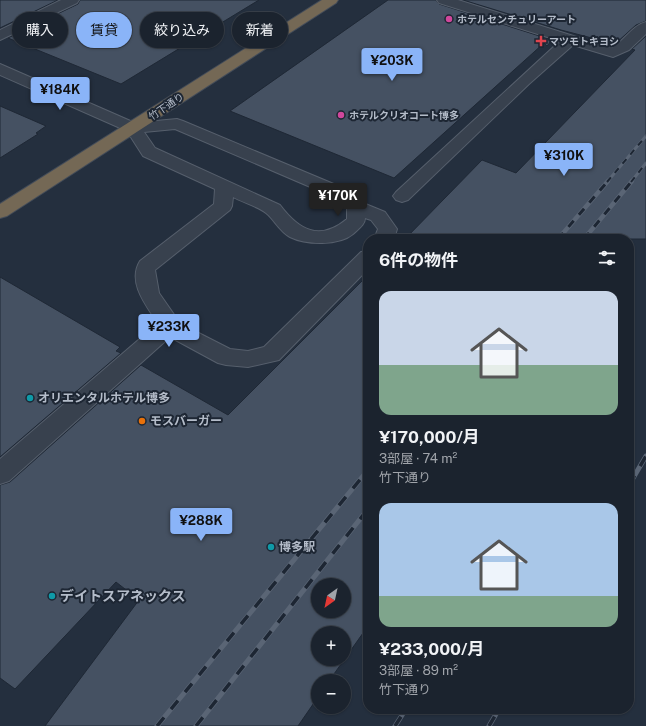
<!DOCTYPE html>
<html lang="ja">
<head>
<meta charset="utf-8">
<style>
	:root { --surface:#1b232e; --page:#242b36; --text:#f1f3f6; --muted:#a0a4aa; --line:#39404a; --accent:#8ab4f8 }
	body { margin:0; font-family:"Public Sans","Noto Sans JP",sans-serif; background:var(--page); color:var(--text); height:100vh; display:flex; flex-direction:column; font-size:15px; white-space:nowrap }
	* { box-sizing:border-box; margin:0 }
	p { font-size:13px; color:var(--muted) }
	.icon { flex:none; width:22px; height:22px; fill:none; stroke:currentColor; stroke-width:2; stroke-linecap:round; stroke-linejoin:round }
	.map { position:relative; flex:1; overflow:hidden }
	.panel { position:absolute; left:363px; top:234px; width:271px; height:480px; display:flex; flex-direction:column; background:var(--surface); border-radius:16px; box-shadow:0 1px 3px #0004,0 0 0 1px var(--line) }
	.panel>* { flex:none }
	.guide { position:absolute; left:12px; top:12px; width:291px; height:36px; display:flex; gap:8px }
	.needle { width:26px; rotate:213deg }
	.buttons { position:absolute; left:311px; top:578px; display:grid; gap:8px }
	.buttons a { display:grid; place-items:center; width:40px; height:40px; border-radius:50%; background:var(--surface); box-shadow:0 1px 3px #0004,0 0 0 1px var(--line); font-size:20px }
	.price { position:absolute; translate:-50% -34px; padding:0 9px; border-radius:4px; background:var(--accent); color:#111; font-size:13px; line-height:26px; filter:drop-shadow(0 1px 2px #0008) }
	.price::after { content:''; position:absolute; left:50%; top:24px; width:12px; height:9px; margin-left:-6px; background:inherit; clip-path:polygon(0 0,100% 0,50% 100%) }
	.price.on { background:#222; color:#fff }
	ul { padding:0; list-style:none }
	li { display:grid; align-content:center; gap:8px; height:212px; padding:0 16px }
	li span { display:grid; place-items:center; height:124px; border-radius:12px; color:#555 }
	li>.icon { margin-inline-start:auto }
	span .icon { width:72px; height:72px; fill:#fffc; stroke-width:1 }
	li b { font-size:17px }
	h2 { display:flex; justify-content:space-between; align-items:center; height:48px; padding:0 16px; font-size:17px }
	.pill { padding:0 14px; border-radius:18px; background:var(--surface); box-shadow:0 1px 3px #0004,0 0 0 1px var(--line); font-size:14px; line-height:36px }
	.pill.on { background:var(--accent); color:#111 }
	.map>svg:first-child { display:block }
	.building { fill:#455162; stroke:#1f2835; fill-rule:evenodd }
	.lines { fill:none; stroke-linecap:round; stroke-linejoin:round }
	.minor-casing { stroke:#565f6c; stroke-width:2 }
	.highway-casing { stroke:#434c59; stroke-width:2 }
	.minor { fill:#38414e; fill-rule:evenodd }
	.highway { fill:#746855; fill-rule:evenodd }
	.rail-far2-casing { stroke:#5a6575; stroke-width:3 }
	.rail-far1-casing { stroke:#5a6575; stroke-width:4.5 }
	.rail-casing { stroke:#5a6575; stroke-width:5 }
	.rail-far2 { stroke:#1d2633; stroke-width:2; stroke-dasharray:6; stroke-linecap:butt }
	.rail-far1 { stroke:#1d2633; stroke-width:3; stroke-dasharray:8; stroke-linecap:butt }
	.rail { stroke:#1d2633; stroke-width:3.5; stroke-dasharray:11; stroke-linecap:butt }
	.hotel-dot { fill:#d1479c; stroke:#1d2633; stroke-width:1.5 }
	.health-dot { fill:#e0444e; stroke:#1d2633; stroke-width:1.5 }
	.culture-dot { fill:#0f9aa8; stroke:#1d2633; stroke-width:1.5 }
	.food-dot { fill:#e8710a; stroke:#1d2633; stroke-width:1.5 }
	.labels { text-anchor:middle; stroke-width:4; stroke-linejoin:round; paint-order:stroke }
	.far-poi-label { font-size:10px; font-weight:bold; fill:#b4bcc9; stroke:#1d2633; text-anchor:start }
	.far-street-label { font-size:10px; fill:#b4bcc9; stroke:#1d2633 }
	.poi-label { font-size:12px; font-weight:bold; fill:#b4bcc9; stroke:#1d2633; text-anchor:start }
	.near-poi-label { font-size:14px; font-weight:bold; fill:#b4bcc9; stroke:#1d2633; text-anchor:start }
</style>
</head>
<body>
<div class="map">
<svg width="646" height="726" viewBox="0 0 646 726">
	<rect width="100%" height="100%" fill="#242f3e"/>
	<path class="building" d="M0,0H58L0,28Z
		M80,0H259L121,84L8,38L78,4Z
		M388,0H436L439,4L552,40L547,46L544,43L394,178L230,111Z
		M463,0H646V21L636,25L615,44L561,30Z
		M646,36V239H405L482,160L516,173L635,50L632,49Z
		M0,106L46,126L36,133L38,134L0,158Z
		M368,275V626L329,681H318V697L298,726H45L139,600L116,582L15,689L0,678V485L10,482L141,365L228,415ZM318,585H344V611H318ZM318,633H344V659H318Z
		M0,277L120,347L116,351L121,353L0,457Z"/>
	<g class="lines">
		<defs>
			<path id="minor" d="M61,0H79L77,3L0,40V30Z
				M437,0H458L612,48C624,41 633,25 646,22V34L629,50L613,57L573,45L529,84L408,200L402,202L396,200L393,196L396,192L560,41L439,3Z
				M0,64L135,123L177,119L183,121L348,190L363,203L385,212L397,229L394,239H374L378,229L371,220L365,218C365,225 358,229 353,234C339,246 306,245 290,237C279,231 274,219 266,213C259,207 242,202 233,197L232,206L230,210L155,270L159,293L175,316L179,323L230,349L248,351L264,347L361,252L368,251V269L279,360L248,367L226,365L218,363L170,337L9,481L0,484V459L157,324V322C146,305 127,282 140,261L214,204L215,189L143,156L127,131L0,75ZM175,129L336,198L347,208V219C319,242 299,230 280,205L155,148L144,132Z"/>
			<path id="highway" d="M322,0H338L336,3L7,216L0,218V204Z"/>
		</defs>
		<use href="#minor" class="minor-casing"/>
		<use href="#highway" class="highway-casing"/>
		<use href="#minor" class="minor"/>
		<use href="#highway" class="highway"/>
		<defs>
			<path id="rail-far2" d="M607,182L646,136
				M631,182L646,163"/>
			<path id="rail-far1" d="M558,239L608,181
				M584,239L632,181"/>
			<path id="rail" d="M629,485L646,456
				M157,726L368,470
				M196,726L368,509
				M395,726L406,709
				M489,726L499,709"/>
		</defs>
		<use href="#rail-far2" class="rail-far2-casing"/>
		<use href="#rail-far1" class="rail-far1-casing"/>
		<use href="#rail" class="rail-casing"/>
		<use href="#rail-far2" class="rail-far2"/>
		<use href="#rail-far1" class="rail-far1"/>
		<use href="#rail" class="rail"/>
	</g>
	<g class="hotel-dot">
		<circle cx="449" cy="19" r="4"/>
		<circle cx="341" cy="115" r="4"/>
	</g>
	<path class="health-dot" d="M539 35h4v4h4v4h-4v4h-4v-4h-4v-4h4z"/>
	<g class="culture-dot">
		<circle cx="30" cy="398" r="4"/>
		<circle cx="271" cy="547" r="4"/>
		<circle cx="52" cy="596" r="4"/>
	</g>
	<circle class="food-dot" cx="142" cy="421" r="4"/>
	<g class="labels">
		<g class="far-poi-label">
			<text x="457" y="23">ホテルセンチュリーアート</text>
			<text x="549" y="45">マツモトキヨシ</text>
			<text x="349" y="119">ホテルクリオコート博多</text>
		</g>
		<g class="far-street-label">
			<text transform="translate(166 106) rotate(-34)" y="4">竹下通り</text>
		</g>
		<g class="poi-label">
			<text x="38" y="402">オリエンタルホテル博多</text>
			<text x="150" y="425">モスバーガー</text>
			<text x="279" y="551">博多駅</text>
		</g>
		<g class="near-poi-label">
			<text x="60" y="601">デイトスアネックス</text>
		</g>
	</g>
</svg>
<div class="buttons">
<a><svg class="needle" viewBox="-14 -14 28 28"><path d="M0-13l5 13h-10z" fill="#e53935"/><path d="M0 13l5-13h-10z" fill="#a0a4aa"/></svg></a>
<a>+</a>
<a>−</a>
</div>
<b class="price" style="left:392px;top:82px">¥203K</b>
<b class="price" style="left:60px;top:111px">¥184K</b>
<b class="price" style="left:564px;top:177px">¥310K</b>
<b class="price on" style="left:338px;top:217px">¥170K</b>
<b class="price" style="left:169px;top:348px">¥233K</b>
<b class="price" style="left:201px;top:542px">¥288K</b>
<div class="guide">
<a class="pill">購入</a>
<a class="pill on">賃貸</a>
<a class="pill">絞り込み</a>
<a class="pill">新着</a>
</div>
<section class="panel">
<h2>6件の物件<svg class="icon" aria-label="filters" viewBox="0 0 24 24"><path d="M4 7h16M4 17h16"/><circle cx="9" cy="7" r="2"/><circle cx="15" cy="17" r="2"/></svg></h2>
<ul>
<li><span style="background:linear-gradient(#c9d6e8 60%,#7fa58c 0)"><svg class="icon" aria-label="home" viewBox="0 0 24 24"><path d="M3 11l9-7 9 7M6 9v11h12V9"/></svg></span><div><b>¥170,000/月</b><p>3部屋 · 74 m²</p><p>竹下通り</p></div></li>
<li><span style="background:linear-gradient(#a9c7e8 75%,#7fa58c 0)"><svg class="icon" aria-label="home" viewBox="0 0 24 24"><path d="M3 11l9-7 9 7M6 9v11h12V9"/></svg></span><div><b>¥233,000/月</b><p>3部屋 · 89 m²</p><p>竹下通り</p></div></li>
</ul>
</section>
</div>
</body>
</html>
